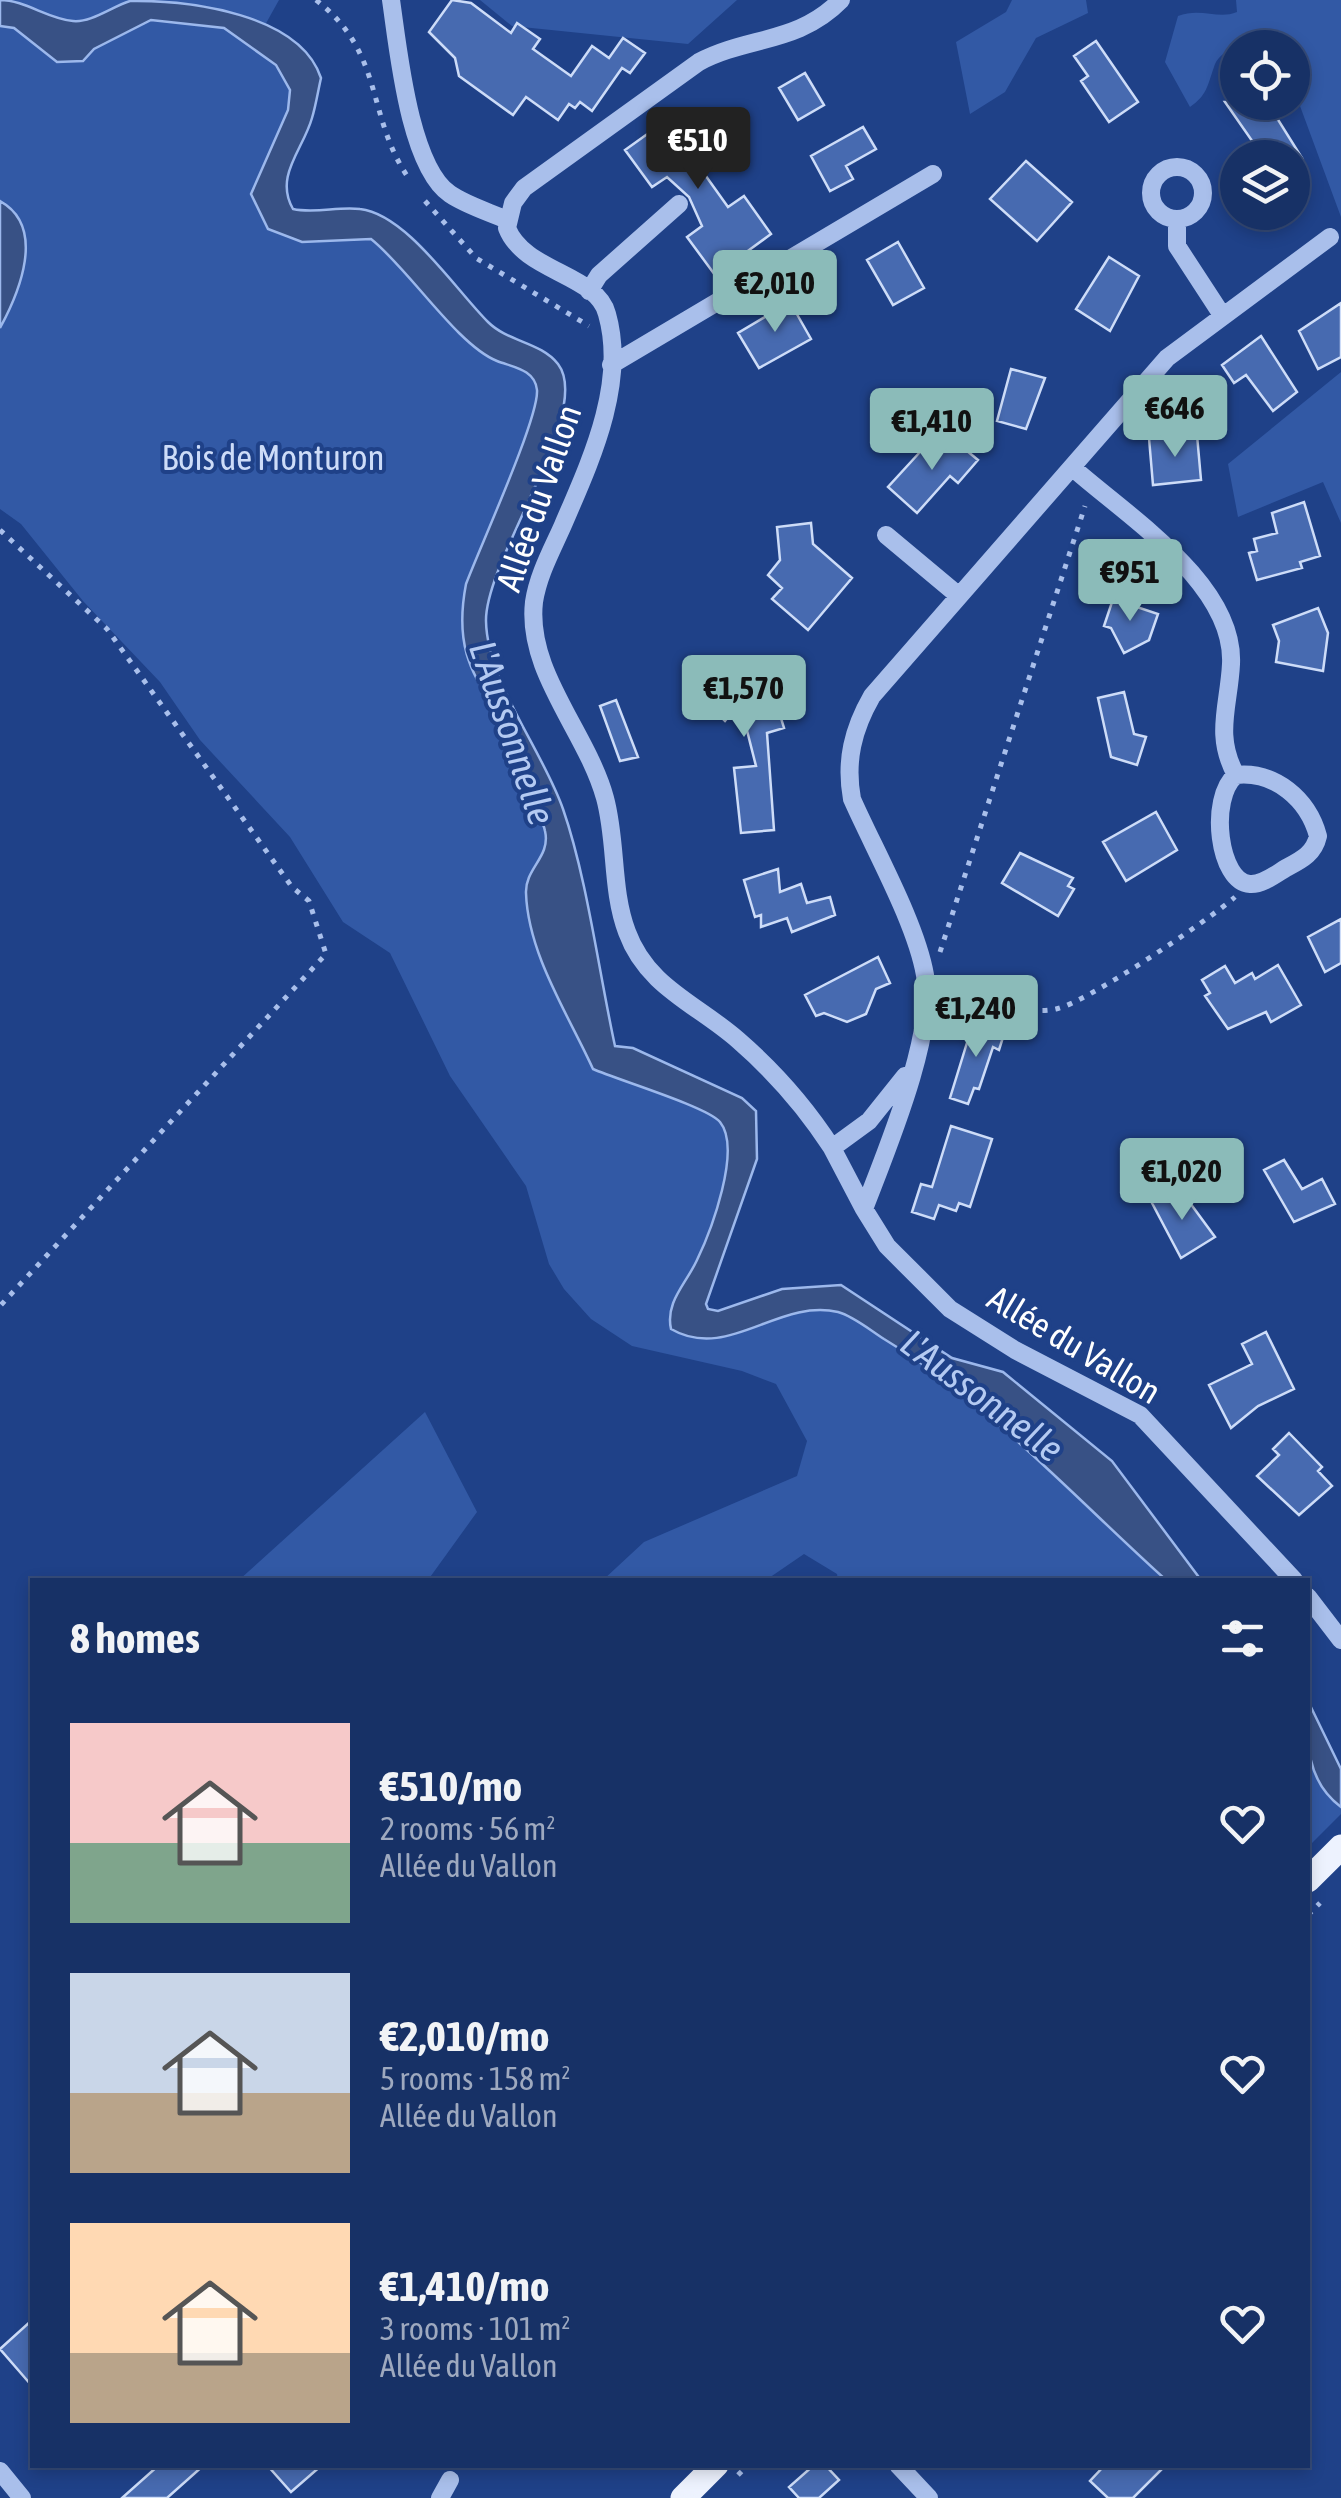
<!DOCTYPE html>
<html lang="en">
<head>
<meta charset="utf-8">
<style>
	:root { --surface:#173166; --page:#20396c; --text:#f1f3f6; --muted:#9ea9bf; --line:#364c7a; --accent:#8bbbb9 }
	body { margin:0; font-family:"Asap Condensed",sans-serif; background:var(--page); color:var(--text); height:100vh; display:flex; flex-direction:column; font-size:38px; white-space:nowrap }
	* { box-sizing:border-box; margin:0 }
	p { font-size:32px; color:var(--muted) }
	.icon { flex:none; width:55px; height:55px; fill:none; stroke:currentColor; stroke-width:2; stroke-linecap:round; stroke-linejoin:round }
	.map { position:relative; flex:1; overflow:hidden }
	.sheet { position:absolute; left:30px; top:1578px; width:1280px; height:890px; display:flex; flex-direction:column; background:var(--surface); border-radius:0px; box-shadow:0 5px 15px #0003,0 0 0 2px var(--line) }
	.sheet>* { flex:none }
	.tools { position:absolute; left:1220px; top:30px; display:grid; gap:20px }
	.tools a { display:grid; place-items:center; width:90px; height:90px; border-radius:50%; background:var(--surface); box-shadow:0 5px 15px #0003,0 0 0 2px var(--line); font-size:50px }
	.price { position:absolute; translate:-50% -85px; padding:0 22px; border-radius:10px; background:var(--accent); color:#111; font-size:32px; line-height:65px; filter:drop-shadow(0 2px 5px #0008) }
	.price::after { content:''; position:absolute; left:50%; top:60px; width:30px; height:22px; margin-left:-15px; background:inherit; clip-path:polygon(0 0,100% 0,50% 100%) }
	.price.current { background:#222; color:#fff }
	ul { padding:0; list-style:none }
	li { display:flex; align-items:center; gap:30px; height:250px; padding:0 40px }
	li span { display:grid; place-items:center; flex:none; width:280px; height:200px; border-radius:0px; color:#555 }
	li>.icon { margin-inline-start:auto }
	span .icon { width:120px; height:120px; fill:#fffc; stroke-width:1 }
	li b { font-size:42px }
	h2 { display:flex; justify-content:space-between; align-items:center; height:120px; padding:0 40px; font-size:42px }
	.map>svg:first-child { display:block }
	.green { fill:#3259a5 }
	.water { fill:#385185; stroke:#9cb8ec; stroke-width:2.5 }
	.building { fill:#476ab0; stroke:#cddcf8; stroke-width:2.5 }
	.lines { fill:none; stroke-linecap:round; stroke-linejoin:round }
	.path { stroke:#a9bfeb; stroke-width:5; stroke-dasharray:5 8; stroke-linecap:butt }
	.minor { stroke:#a9bfeb; stroke-width:18 }
	.major { stroke:#edf2fe; stroke-width:25 }
	.labels { text-anchor:middle; stroke-width:8; stroke-linejoin:round; paint-order:stroke }
	.park-label { font-size:35px; fill:#cddcf8; stroke:#1f4188 }
	.street-label { font-size:35px; fill:#fff; stroke:#1f4188 }
	.water-label { font-size:38px; font-style:italic; fill:#b4caf2; stroke:#1f4188 }
</style>
</head>
<body>
<div class="map">
<svg width="1341" height="2498" viewBox="0 0 1341 2498">
	<rect width="100%" height="100%" fill="#1f4188"/>
	<path class="green" d="M0,0H279L260,34L307,93L269,171L276,220L358,222L487,339L551,377L471,614L549,815L618,1063L751,1117L683,1322L836,1289L1185,1580H838L837,1574L804,1554L766,1580H603L644,1542L797,1476L807,1441L776,1384L742,1371L632,1346L591,1319L564,1289L549,1264L526,1186L450,1076L390,953L343,922L290,837L200,740L160,682L83,601L21,524L0,509Z
		M480,0H737L688,44L512,26Z
		M1012,0H1086L1088,13L1036,38L1005,92L970,114L956,42L1006,12Z
		M1236,0H1341V217L1293,87L1292,48C1267,48 1223,39 1214,67C1207,87 1207,95 1190,107L1165,62L1178,16C1201,7 1218,20 1237,12Z
		M1341,372V523L1323,482L1238,517L1228,464Z
		M425,1412L477,1512L428,1580H239Z
		M1308,1733L1341,1787V1814L1308,1847Z"/>
	<path class="water" d="M0,0C25,0 48,19 73,21C91,23 113,6 130,1C190,0 300,14 321,78C318,91 316,105 312,118C303,150 274,176 293,209C316,214 338,206 360,209C406,214 455,289 488,322C508,342 541,342 558,364C594,411 485,559 486,621C487,682 543,751 563,809C587,878 599,973 615,1046L633,1048L742,1098L756,1111L757,1159L706,1304L708,1309L718,1311L782,1289L841,1285L952,1358L1003,1372L1112,1461L1201,1580H1166C1075,1498 989,1403 884,1339C870,1330 853,1316 838,1312C778,1298 728,1362 671,1329C665,1302 686,1284 697,1260C711,1231 742,1149 720,1122C708,1107 618,1080 593,1069C568,1014 528,954 526,893C525,868 551,857 545,831C543,820 536,813 532,804C526,790 525,774 520,760C493,688 449,673 466,584C479,549 539,418 537,390C535,369 512,367 497,361C457,345 408,268 371,239L302,242L268,229L251,194L288,110L290,90L276,65L224,28L151,20L94,49L83,61L57,62L14,28L0,26Z
		M0,201C47,227 19,293 0,328Z
		M1308,1701L1341,1769V1807C1305,1780 1307,1741 1308,1701Z"/>
	<path class="building" d="M452,0L471,3L511,33L517,23L540,39L533,49L571,76L592,46L609,58L623,38L645,53L630,73L622,68L592,111L580,102L575,108L569,104L558,120L526,97L513,115L459,76L455,58L429,32Z
		M1096,41L1138,102L1109,122L1081,81L1088,76L1074,56Z
		M805,73L824,105L798,120L779,88Z
		M1225,102H1267L1302,158H1264Z
		M681,110L708,147L693,158L728,207L744,196L771,234L715,275L687,237L702,226L689,197L667,177L652,187L625,150Z
		M863,127L876,149L846,166L853,179L830,191L811,156Z
		M1026,161L1072,202L1037,241L990,199Z
		M898,242L924,288L893,305L867,260Z
		M1109,257L1139,276L1110,331L1076,309Z
		M788,274L800,295L783,305L772,284Z
		M790,302L811,339L759,368L738,333Z
		M1341,303V357L1318,369L1299,331Z
		M1261,336L1297,392L1273,411L1246,375L1234,383L1222,365Z
		M1011,369L1045,378L1026,429L997,421Z
		M1197,435L1201,480L1153,485L1149,438Z
		M955,441L978,460L958,483L950,476L917,513L888,487L920,452Z
		M1304,502L1320,556L1300,562L1302,568L1257,580L1249,553L1257,551L1254,539L1277,533L1272,513Z
		M811,523L813,544L852,578L808,630L772,599L782,588L768,575L780,560L777,527Z
		M1113,599L1158,614L1149,640L1124,653L1111,628L1104,626Z
		M1318,608L1328,633L1323,671L1276,662L1279,641L1273,625Z
		M708,658L727,675L731,670L780,715L784,728L767,733L774,830L741,833L734,768L756,766L740,703L725,721L686,683Z
		M1124,692L1134,734L1146,737L1137,765L1111,757L1098,698Z
		M616,700L638,757L620,761L600,706Z
		M1156,812L1177,850L1126,881L1103,842Z
		M1020,853L1073,878L1068,886L1074,889L1058,916L1002,883Z
		M778,869L780,892L801,884L807,903L830,897L835,915L792,932L787,918L761,927V915L755,917L744,880Z
		M1341,919V963L1325,972L1308,937Z
		M878,957L890,983L876,989L866,1014L847,1022L824,1013L816,1016L805,995Z
		M1278,965L1301,1005L1271,1022L1266,1012L1228,1029L1205,996L1210,993L1202,980L1225,966L1235,983L1252,973L1255,979Z
		M974,1020L1005,1031L999,1050L993,1047L979,1089L974,1088L968,1104L950,1098Z
		M951,1126L992,1139L970,1207L959,1203L956,1211L939,1205L934,1219L912,1212L921,1184L932,1187Z
		M1284,1160L1302,1189L1322,1179L1335,1204L1294,1222L1264,1170Z
		M1179,1188L1215,1237L1181,1258L1152,1203Z
		M1266,1332L1294,1389L1258,1406L1231,1428L1209,1385L1252,1364L1242,1344Z
		M1289,1433L1322,1467L1318,1471L1332,1486L1299,1515L1257,1476L1279,1455L1273,1449Z
		M32,2320V2386L0,2349Z
		M159,2465H204L167,2498H122Z
		M267,2465H322L291,2492Z
		M814,2465H825L839,2480L819,2498H799L789,2487Z
		M1105,2465H1166L1133,2498H1108L1090,2481Z"/>
	<g class="lines">
		<path class="path" d="M316,0C386,54 365,117 410,180
			M425,201L476,258L589,326
			M0,530L107,629L292,887L309,901L326,954L0,1306
			M940,952L1085,506
			M944,979C976,991 1021,1017 1056,1009C1086,1003 1209,920 1235,897
			M1308,1915L1320,1903
			M738,2475L748,2465"/>
		<path class="minor" d="M391,0C398,47 409,166 450,194C466,205 489,212 507,220
			M841,0C798,44 748,36 699,62L524,188L513,203L507,228C524,272 597,274 607,314C627,384 590,462 563,525C552,550 538,575 534,602C526,672 587,732 605,798C617,842 611,890 627,932C647,987 697,1004 738,1040C776,1073 805,1106 832,1148L869,1121L905,1076
			M1151 193a26 26 0 1 1 52 0a26 26 0 1 1-52 0Z
			M1177,220V246L1222,315
			M589,291L599,275L679,204
			M611,365L933,174
			M1073,468C1127,516 1235,584 1231,664C1229,706 1214,735 1236,775
			M886,535L959,596
			M1236,775C1275,771 1308,799 1318,836C1314,854 1301,860 1286,868C1276,874 1262,885 1250,884C1219,883 1208,798 1236,775Z
			M832,1148L864,1209
			M1294,1580L1140,1415L1015,1350L950,1309L887,1246L864,1209C886,1151 936,1034 925,975C916,923 874,849 852,799C845,761 853,729 872,696L1167,358L1330,237
			M1308,1597L1341,1640
			M898,2465L929,2498
			M0,2471L22,2498
			M440,2498L450,2480"/>
		<path class="major" d="M1308,1880L1341,1847
			M683,2498L716,2465"/>
	</g>
	<g class="labels">
		<g class="park-label">
			<text x="273" y="470">Bois de Monturon</text>
		</g>
		<g class="street-label">
			<text transform="translate(539 498) rotate(-71)" y="12">Allée du Vallon</text>
			<text transform="translate(1074 1345) rotate(31)" y="12">Allée du Vallon</text>
		</g>
		<g class="water-label">
			<text transform="translate(512 733) rotate(71)" y="13">L'Aussonnelle</text>
			<text transform="translate(982 1396) rotate(37)" y="13">L'Aussonnelle</text>
		</g>
	</g>
</svg>
<div class="tools">
<a><svg class="icon" aria-label="locate" viewBox="0 0 24 24"><circle cx="12" cy="12" r="6"/><path d="M12 2v4M12 18v4M2 12h4M18 12h4"/></svg></a>
<a><svg class="icon" aria-label="layers" viewBox="0 0 24 24"><path d="M12 4l9 5-9 5-9-5zM3 14l9 5 9-5"/></svg></a>
</div>
<b class="price current" style="left:698px;top:192px">€510</b>
<b class="price" style="left:775px;top:335px">€2,010</b>
<b class="price" style="left:1175px;top:460px">€646</b>
<b class="price" style="left:932px;top:473px">€1,410</b>
<b class="price" style="left:1130px;top:624px">€951</b>
<b class="price" style="left:744px;top:740px">€1,570</b>
<b class="price" style="left:976px;top:1060px">€1,240</b>
<b class="price" style="left:1182px;top:1223px">€1,020</b>
<section class="sheet">
<h2>8 homes<svg class="icon" aria-label="filters" viewBox="0 0 24 24"><path d="M4 7h16M4 17h16"/><circle cx="9" cy="7" r="2"/><circle cx="15" cy="17" r="2"/></svg></h2>
<ul>
<li><span style="background:linear-gradient(#f6c9c9 60%,#7fa58c 0)"><svg class="icon" aria-label="home" viewBox="0 0 24 24"><path d="M3 11l9-7 9 7M6 9v11h12V9"/></svg></span><div><b>€510/mo</b><p>2 rooms · 56 m²</p><p>Allée du Vallon</p></div><svg class="icon" aria-label="heart" viewBox="0 0 24 24"><path d="M12 20l-8-8c-3-5 5-10 8-4 3-6 11-1 8 4z"/></svg></li>
<li><span style="background:linear-gradient(#c9d6e8 60%,#b9a48a 0)"><svg class="icon" aria-label="home" viewBox="0 0 24 24"><path d="M3 11l9-7 9 7M6 9v11h12V9"/></svg></span><div><b>€2,010/mo</b><p>5 rooms · 158 m²</p><p>Allée du Vallon</p></div><svg class="icon" aria-label="heart" viewBox="0 0 24 24"><path d="M12 20l-8-8c-3-5 5-10 8-4 3-6 11-1 8 4z"/></svg></li>
<li><span style="background:linear-gradient(#ffd9b3 65%,#b9a48a 0)"><svg class="icon" aria-label="home" viewBox="0 0 24 24"><path d="M3 11l9-7 9 7M6 9v11h12V9"/></svg></span><div><b>€1,410/mo</b><p>3 rooms · 101 m²</p><p>Allée du Vallon</p></div><svg class="icon" aria-label="heart" viewBox="0 0 24 24"><path d="M12 20l-8-8c-3-5 5-10 8-4 3-6 11-1 8 4z"/></svg></li>
</ul>
</section>
</div>
</body>
</html>
